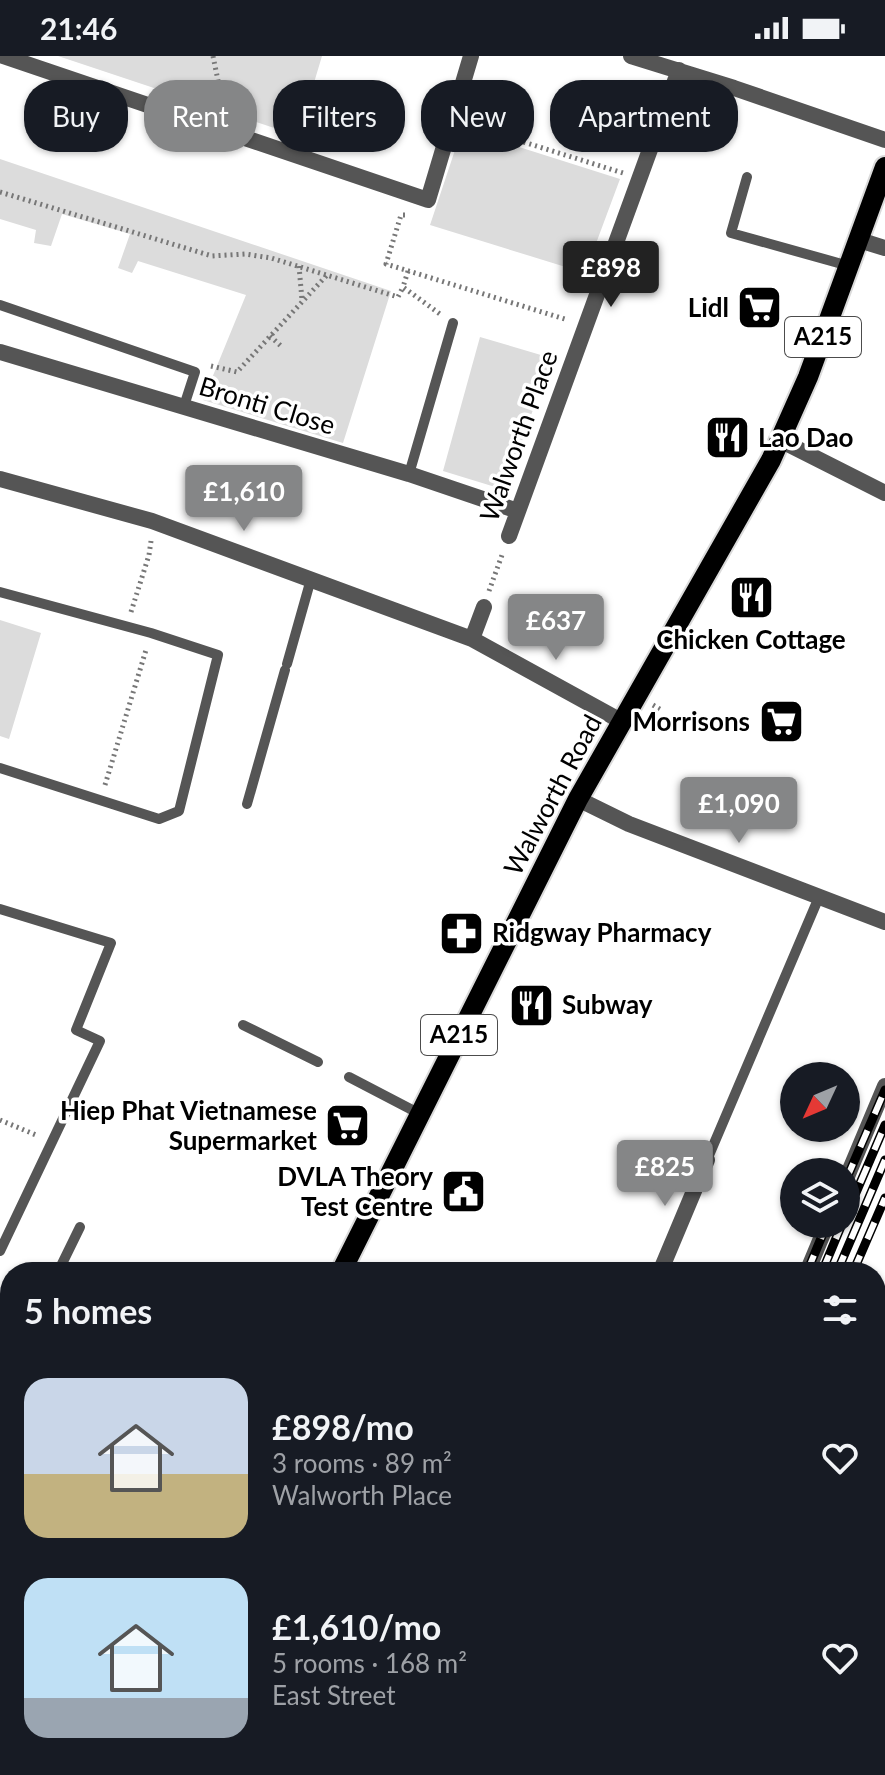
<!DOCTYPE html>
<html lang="en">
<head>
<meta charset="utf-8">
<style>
	:root { --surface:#171b24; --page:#20242c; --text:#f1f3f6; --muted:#9ea1a6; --accent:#858687 }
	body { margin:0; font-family:Lato,sans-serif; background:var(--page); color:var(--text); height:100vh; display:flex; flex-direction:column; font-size:30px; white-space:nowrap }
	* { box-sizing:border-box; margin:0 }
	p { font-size:26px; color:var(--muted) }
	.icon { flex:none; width:44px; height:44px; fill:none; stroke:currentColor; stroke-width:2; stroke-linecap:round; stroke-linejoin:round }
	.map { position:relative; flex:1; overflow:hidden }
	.details { position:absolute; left:0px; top:1206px; width:886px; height:514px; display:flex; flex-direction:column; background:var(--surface); border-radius:32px 32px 0 0; box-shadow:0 2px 6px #0004 }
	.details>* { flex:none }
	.guide { position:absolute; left:24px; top:24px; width:838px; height:72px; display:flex; gap:16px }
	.needle { width:52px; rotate:226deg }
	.tools { position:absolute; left:780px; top:1006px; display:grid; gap:16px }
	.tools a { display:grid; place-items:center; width:80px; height:80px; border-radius:50%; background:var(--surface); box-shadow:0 2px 6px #0004; font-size:40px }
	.price { position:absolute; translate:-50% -68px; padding:0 18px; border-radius:8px; background:var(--accent); color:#fff; font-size:26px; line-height:52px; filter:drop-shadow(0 2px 4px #0008) }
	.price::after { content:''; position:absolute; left:50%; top:48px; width:24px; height:18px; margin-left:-12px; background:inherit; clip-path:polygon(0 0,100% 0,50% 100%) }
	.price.current { background:#222; color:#fff }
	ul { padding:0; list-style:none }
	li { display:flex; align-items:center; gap:24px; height:200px; padding:0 24px }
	li span { display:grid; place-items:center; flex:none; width:224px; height:160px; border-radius:24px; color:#555 }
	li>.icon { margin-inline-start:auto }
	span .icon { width:96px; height:96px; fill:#fffc; stroke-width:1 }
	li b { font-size:34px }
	h2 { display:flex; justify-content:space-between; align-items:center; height:96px; padding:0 24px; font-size:34px }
	.chip { padding:0 28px; border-radius:32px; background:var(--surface); box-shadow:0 2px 6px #0004; font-size:28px; line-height:72px }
	.chip.current { background:var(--accent); color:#fff }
	.status { display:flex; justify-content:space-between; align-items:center; height:56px; padding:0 40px; background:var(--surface); direction:ltr }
	.status svg { height:22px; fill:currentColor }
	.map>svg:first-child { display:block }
	.green { fill:#dcdcdc }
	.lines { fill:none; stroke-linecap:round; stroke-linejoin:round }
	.primary-casing { stroke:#dbdbdb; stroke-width:24 }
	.path { stroke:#777; stroke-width:5; stroke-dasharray:2 4; stroke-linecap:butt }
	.service { stroke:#555; stroke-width:10 }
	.minor { stroke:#555; stroke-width:16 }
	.primary { stroke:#000; stroke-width:20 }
	.rail-casing { stroke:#000; stroke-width:9 }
	.rail { stroke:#fff; stroke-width:6; stroke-dasharray:18; stroke-linecap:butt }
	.labels { text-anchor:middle; stroke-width:7; stroke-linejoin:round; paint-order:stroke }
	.shield { fill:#fff; stroke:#4c4c4c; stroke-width:2 }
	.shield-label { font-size:24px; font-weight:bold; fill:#000 }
	.poi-label { font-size:26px; font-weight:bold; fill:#000; stroke:#fff; text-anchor:end }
	.street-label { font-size:26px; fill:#000; stroke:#fff }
</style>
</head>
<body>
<div class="status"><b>21:46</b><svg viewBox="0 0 49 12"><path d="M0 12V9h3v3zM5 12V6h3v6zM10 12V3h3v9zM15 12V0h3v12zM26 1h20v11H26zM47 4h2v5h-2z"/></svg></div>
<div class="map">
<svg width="885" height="1719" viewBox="0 0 885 1719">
	<rect width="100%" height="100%" fill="#fff"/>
	<path class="green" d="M58,0H322L298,80Z
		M462,73L620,123L585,217L430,169Z
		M0,103L391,235L343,387L203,344L246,239L138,205L132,217L118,212L130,178L62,158L51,190L34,187L36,174L0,163Z
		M480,281L551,302L505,434L443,415Z
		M0,564L41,577L9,683L0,680Z"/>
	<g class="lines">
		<defs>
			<path id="primary" d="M341,1216L578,743L771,404L808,321L885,111
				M106,1719L110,1710"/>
		</defs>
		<use href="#primary" class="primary-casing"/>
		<path class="path" d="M213,0L224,54
			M472,70L623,117
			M0,136L212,200L245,198L271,202L398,241L403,231
			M405,159H401L386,208L568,264
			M299,210L302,244
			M408,215L403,231L440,258
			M270,280L282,291
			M211,310L237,316L327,219
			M489,535L502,499
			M131,556L149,499L151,485
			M653,649L663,655
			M105,729L146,594
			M0,1064L36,1079"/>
		<path class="service" d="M747,121L731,177L849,210
			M0,249L195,316L184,350
			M409,418L453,267
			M0,536L151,577L218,599L179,755L159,763L0,712
			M287,608L311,523
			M247,748L285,614
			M0,853L111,887L76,974L100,985L0,1195
			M243,969L318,1006
			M349,1021L420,1058
			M707,1104L819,841
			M58,1216L80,1171
			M0,1338L10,1317
			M876,1351L885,1352
			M431,1719L435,1710
			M476,1719L479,1711L516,1710"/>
		<path class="minor" d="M3,0L428,144L471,0
			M631,0L734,32L885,84
			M859,184L885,192
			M0,296L409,418L518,455
			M780,384L885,437
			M0,423L152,465L472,583L621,665
			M509,480L679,14
			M472,583L484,551
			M578,743L629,768L885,866
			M846,1123L885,1030
			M660,1216L707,1104
			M807,1216L827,1168
			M0,1339L10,1344
			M876,1543L885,1544
			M180,1710L201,1719
			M814,1710L842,1719"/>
		<use href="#primary" class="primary"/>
		<defs>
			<path id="rail" d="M846,1124L885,1034
				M846,1160L885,1069
				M807,1216L827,1168
				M822,1216L842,1168
				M837,1216L885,1104
				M853,1216L885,1142
				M599,1719L603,1710
				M613,1719L617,1710
				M629,1719L633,1710
				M648,1719L652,1710"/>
		</defs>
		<use href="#rail" class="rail-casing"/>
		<use href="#rail" class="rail"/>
	</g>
	<defs>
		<symbol id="supermarket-square" viewBox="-11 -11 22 22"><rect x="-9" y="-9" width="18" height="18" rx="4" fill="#000" stroke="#fff"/><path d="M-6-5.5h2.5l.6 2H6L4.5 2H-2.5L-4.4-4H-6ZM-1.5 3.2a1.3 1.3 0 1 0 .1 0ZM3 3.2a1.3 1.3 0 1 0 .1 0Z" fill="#fff"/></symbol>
		<symbol id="restaurant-square" viewBox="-11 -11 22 22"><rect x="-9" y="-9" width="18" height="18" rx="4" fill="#000" stroke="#fff"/><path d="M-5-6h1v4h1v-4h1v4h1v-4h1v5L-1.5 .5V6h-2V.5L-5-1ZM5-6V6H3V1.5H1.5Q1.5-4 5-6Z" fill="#fff"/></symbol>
		<symbol id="pharmacy-square" viewBox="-11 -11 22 22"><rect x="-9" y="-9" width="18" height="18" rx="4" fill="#000" stroke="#fff"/><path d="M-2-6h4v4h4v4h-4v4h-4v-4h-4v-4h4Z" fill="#fff"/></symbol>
		<symbol id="civic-square" viewBox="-11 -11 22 22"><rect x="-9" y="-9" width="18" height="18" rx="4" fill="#000" stroke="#fff"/><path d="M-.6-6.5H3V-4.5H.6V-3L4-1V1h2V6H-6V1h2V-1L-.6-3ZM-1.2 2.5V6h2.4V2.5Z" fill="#fff"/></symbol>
	</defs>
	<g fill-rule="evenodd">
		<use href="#supermarket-square" x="734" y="226" width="51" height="51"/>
		<use href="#restaurant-square" x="702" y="356" width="51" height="51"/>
		<use href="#restaurant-square" x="726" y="516" width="51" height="51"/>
		<use href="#supermarket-square" x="756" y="640" width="51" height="51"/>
		<use href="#pharmacy-square" x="436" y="852" width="51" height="51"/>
		<use href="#restaurant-square" x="506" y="924" width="51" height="51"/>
		<use href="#supermarket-square" x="322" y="1044" width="51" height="51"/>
		<use href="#civic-square" x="438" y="1110" width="51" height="51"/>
	</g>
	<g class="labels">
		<g class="shield">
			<rect x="785" y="261" width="76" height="40" rx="6"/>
			<rect x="421" y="959" width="76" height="40" rx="6"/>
		</g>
		<g class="shield-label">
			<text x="823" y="289">A215</text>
			<text x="459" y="987">A215</text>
		</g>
		<g class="poi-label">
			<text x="729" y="261">Lidl</text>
			<text x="758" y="391" text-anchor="start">Lao Dao</text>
			<text x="751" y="593" text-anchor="middle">Chicken Cottage</text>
			<text x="750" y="675">Morrisons</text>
			<text x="492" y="886" text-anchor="start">Ridgway Pharmacy</text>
			<text x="562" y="958" text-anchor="start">Subway</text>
			<text x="317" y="1064">Hiep Phat Vietnamese<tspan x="317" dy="30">Supermarket</tspan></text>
			<text x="433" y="1130">DVLA Theory<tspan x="433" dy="30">Test Centre</tspan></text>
		</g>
		<g class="street-label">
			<text transform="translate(267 350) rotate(17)" y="9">Bronti Close</text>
			<text transform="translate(519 380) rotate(-70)" y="9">Walworth Place</text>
			<text transform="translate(553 739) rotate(-62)" y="9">Walworth Road</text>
		</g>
	</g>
</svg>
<div class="tools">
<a><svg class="needle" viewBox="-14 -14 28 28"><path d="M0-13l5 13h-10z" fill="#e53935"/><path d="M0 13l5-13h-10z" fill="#9ea1a6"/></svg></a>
<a><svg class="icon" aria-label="layers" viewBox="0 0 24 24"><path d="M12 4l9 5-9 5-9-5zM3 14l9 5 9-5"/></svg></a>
</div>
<b class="price current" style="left:611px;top:253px">£898</b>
<b class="price" style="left:244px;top:477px">£1,610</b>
<b class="price" style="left:556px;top:606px">£637</b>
<b class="price" style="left:739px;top:789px">£1,090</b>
<b class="price" style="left:665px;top:1152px">£825</b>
<div class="guide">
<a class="chip">Buy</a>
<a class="chip current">Rent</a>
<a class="chip">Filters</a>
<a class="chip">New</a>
<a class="chip">Apartment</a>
</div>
<section class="details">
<h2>5 homes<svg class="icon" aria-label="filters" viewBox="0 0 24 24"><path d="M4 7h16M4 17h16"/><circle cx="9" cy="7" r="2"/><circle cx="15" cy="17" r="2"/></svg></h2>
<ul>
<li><span style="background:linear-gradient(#c9d6e8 60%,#c2b280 0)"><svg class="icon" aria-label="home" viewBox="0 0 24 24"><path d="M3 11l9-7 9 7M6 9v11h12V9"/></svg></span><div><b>£898/mo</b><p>3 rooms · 89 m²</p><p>Walworth Place</p></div><svg class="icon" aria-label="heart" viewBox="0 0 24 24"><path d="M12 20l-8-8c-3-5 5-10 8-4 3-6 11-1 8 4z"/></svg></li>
<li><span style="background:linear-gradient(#bfe0f5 75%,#9aa5b1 0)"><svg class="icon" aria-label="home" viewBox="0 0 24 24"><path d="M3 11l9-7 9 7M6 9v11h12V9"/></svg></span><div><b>£1,610/mo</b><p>5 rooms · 168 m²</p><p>East Street</p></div><svg class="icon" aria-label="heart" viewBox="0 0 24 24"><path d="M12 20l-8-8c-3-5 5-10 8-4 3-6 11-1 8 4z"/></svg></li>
</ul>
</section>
</div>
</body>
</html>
